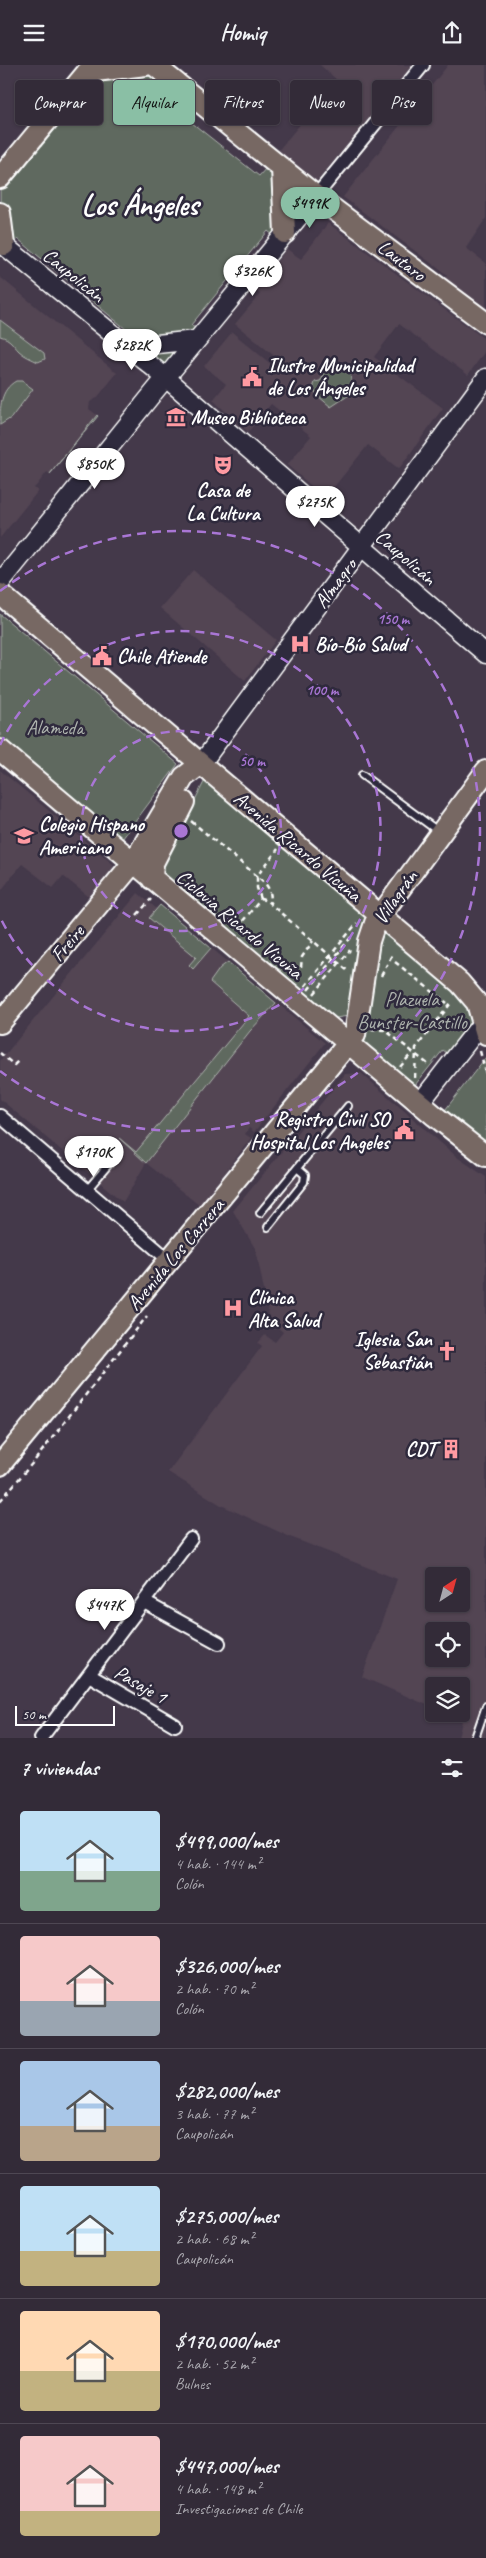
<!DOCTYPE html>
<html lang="es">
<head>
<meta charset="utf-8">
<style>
	:root { --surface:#332b38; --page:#3b3340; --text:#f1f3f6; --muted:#a9a7ae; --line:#4e4753; --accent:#8abfa5 }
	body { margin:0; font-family:Caveat,sans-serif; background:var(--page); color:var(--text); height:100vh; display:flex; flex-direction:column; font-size:19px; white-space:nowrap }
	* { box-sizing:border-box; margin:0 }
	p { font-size:16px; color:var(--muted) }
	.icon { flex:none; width:28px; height:28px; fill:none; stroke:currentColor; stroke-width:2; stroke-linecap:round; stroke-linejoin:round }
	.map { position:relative; height:1673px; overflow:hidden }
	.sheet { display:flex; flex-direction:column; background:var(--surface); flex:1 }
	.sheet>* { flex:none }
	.guide { position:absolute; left:15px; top:15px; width:456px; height:45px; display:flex; gap:10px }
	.needle { width:32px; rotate:36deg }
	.tools { position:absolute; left:425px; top:1502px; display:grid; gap:10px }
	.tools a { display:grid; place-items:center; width:45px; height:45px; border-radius:5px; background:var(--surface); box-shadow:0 1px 4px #0004,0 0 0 1px var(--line); font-size:25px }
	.scale { position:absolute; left:15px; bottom:12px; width:100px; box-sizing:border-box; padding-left:5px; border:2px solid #fff; border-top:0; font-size:14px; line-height:18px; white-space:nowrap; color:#fff; -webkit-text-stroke:4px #2f2a3d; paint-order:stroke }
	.price { position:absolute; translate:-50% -42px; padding:0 11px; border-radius:18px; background:#fff; color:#222; font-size:16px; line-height:32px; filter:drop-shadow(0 1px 2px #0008) }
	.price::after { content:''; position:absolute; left:50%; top:30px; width:15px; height:11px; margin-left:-8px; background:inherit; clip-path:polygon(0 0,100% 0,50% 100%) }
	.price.active { background:var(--accent); color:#111 }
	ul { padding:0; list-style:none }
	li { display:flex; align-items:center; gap:15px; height:125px; padding:0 20px }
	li+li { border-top:1px solid var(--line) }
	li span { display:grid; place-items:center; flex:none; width:140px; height:100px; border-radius:5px; color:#555 }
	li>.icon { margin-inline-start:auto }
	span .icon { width:60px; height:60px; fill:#fffc; stroke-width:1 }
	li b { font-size:21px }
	h2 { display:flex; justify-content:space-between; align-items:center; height:60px; padding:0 20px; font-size:21px }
	.chip { padding:0 18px; border-radius:5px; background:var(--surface); box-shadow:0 1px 4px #0004,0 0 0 1px var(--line); font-size:18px; line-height:45px }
	.chip.active { background:var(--accent); color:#111 }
	header { display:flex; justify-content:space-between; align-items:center; height:65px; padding:0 20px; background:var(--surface); font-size:22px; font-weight:800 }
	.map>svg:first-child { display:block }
	.built { fill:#524453; fill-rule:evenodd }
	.green { fill:#5e695e; stroke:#aeb4ae }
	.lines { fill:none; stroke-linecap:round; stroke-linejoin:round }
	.lane-casing { stroke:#fff; stroke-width:10 }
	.street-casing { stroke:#fff; stroke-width:16 }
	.secondary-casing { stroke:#fff; stroke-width:21 }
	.primary-casing { stroke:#fff; stroke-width:24 }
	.path { stroke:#fff; stroke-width:2.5; stroke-dasharray:5 4; stroke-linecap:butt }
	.lane { stroke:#2f2a3d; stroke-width:6 }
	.street { stroke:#2f2a3d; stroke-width:12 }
	.secondary { stroke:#2f2a3d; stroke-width:18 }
	.primary { stroke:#776864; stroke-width:20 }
	.ring { fill:none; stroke:#a976d5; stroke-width:2.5; stroke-dasharray:9 6 }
	.labels { text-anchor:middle; stroke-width:5; stroke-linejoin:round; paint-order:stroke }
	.street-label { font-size:20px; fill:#fff; stroke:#2f2a3d }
	.poi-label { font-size:20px; font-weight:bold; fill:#fff; stroke:#2f2a3d; text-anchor:start }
	.park-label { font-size:20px; fill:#aeb4ae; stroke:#2f2a3d }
	.town-label { font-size:30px; font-weight:bold; fill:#fff; stroke:#2f2a3d }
	.centre { fill:#a976d5; stroke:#2f2a3d; stroke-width:2.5 }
	.ring-label { font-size:15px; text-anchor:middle; font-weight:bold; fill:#a976d5; stroke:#2f2a3d; stroke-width:5; stroke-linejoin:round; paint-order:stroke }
</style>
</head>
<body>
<header><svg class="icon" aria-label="menu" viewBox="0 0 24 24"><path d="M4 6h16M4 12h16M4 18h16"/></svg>Homiq<svg class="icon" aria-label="share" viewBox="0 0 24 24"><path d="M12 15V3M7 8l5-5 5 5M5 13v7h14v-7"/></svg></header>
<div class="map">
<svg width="486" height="1673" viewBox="0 0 486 1673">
	<rect width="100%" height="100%" fill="#44394a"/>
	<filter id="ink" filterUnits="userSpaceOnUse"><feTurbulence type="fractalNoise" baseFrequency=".02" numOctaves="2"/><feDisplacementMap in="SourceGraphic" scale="10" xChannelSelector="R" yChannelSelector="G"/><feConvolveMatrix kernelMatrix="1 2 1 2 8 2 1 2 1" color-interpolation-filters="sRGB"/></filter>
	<g filter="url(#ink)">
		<path class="built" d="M320,0H413L373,44L375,46L317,116H311L276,88L337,15Z
			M448,0H486V153L466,183L486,198V244L445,214L447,210L343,132Z
			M328,158L486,275V285L468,310L399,259L374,292L443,343L399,404L368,380L325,433L287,400L311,371L271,339L248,367L213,335L226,319L204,301L232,267L278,305L283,304L284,299L235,259L260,229L254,224L287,184L301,194Z
			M0,212L117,308L97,333L90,337L89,344L97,350L50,409L47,407L37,420L34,423L38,426L0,473Z
			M193,505L276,575L245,616L160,543Z
			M0,705L113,799V803L89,832L63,811L53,823L22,799L0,827Z
			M138,828L157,844L160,840L325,978L254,1067L249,1063L245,1069L251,1073L200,1141L146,1098L123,1137L0,1034V996Z
			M361,1008L457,1092L486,1112V1673H458L462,1656L446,1649H461V1621H434V1643L362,1612L397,1514L290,1472L221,1440L168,1407L262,1281L258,1278L265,1270L275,1277L283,1267L270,1256L256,1185L233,1146L345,1009ZM434,1511H461V1539H434ZM434,1566H461V1594H434Z"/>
		<path class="green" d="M95,0H152L156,13L148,23L259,111L267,102L314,131L278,174L268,166L191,260L201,268L165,310L120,273L127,265L18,174L10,183L0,175V116L7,107L15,113L86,26L83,23Z
			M0,255L44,288L45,294L38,297C32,294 24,291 19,286C12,279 11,274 0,271Z
			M333,293L350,304L352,328L331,342L318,331L313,324L315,317L320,316C327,308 323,304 333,293Z
			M16,316H22L33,324L11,353L0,360C0,342 0,325 16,316Z
			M97,350L98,351L50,409Z
			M0,549L178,699L117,781L0,682Z
			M205,715L374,858L355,942L348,951L336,953L302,925L295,923L158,809Z
			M160,840L211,883L193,904L189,900L196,892L149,853Z
			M382,855L457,919L479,956L452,992L443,985L411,1025L353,975Z
			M228,897L276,938L250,966L146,1098L119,1073L136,1087L249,951L210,917L220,903Z
			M486,992V1084L442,1049Z"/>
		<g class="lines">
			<defs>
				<path id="lane" d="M362,710L439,767
					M87,1125L114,1093
					M260,1148L348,1041
					M268,1162L304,1117L305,1110L297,1103
					M475,1673L486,1641"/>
				<path id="street" d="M316,131L423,0
					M0,1051L169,1195
					M144,1537L219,1578
					M89,1610L175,1660
					M41,1673L191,1474"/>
				<path id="secondary" d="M0,177L165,312L486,589
					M128,282L196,275
					M0,518L154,327L316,131
					M201,699L486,313
					M420,1038L486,953"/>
				<path id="primary" d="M154,0L316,131L486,258
					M87,7L146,0
					M282,103L285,168
					M0,113L93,0
					M0,148L4,180
					M0,529L460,918L477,938L486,969
					M0,685L435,1051L486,1091
					M152,814L153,798L184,737
					M0,958L133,798L184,712L201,699
					M0,1400L355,970L369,876L375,858L486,706"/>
			</defs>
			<use href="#lane" class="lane-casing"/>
			<use href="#street" class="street-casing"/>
			<use href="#secondary" class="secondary-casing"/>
			<use href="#primary" class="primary-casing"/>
			<path class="path" d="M191,756L257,811L278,784
				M261,834L257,823V811C266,818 273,826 270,838
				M137,850L151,834
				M237,863L261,834L267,836L349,907
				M395,897L447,938
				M301,902L302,892L313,876
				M381,911L393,888
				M305,921L357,858
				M308,925L352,871
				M314,929L350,885
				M371,964L385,965L429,1000
				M480,986L486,1009
				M0,988L14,1000L18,996
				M400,1002L412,988
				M415,1013L416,983L451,938
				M0,1436L35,1395L147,1251"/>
			<use href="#lane" class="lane"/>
			<use href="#street" class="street"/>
			<use href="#secondary" class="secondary"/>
			<use href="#primary" class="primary"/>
		</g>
	</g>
	<g class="ring">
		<circle cx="181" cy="766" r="100"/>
		<path d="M0 680A200 200 0 1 1 0 852"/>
		<path d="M0 526A300 300 0 1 1 0 1006"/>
	</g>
	<defs>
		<symbol id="civic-bare" viewBox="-9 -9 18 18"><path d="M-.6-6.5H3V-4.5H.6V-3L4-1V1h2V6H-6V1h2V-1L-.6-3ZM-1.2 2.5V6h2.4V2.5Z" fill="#ff9aa2" stroke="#2f2a3d" stroke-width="2.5" paint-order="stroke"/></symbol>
		<symbol id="museum-bare" viewBox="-9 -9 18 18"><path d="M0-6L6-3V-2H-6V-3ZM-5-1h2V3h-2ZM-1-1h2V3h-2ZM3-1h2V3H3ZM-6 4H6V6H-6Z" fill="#ff9aa2" stroke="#2f2a3d" stroke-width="2.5" paint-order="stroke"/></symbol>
		<symbol id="theatre-bare" viewBox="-9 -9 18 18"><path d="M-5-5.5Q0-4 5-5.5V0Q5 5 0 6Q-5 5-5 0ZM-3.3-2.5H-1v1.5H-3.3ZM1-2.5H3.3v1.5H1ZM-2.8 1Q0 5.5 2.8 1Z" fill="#ff9aa2" stroke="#2f2a3d" stroke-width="2.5" paint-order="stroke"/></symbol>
		<symbol id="hospital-bare" viewBox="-9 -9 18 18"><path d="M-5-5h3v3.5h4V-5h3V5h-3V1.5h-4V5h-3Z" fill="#ff9aa2" stroke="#2f2a3d" stroke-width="2.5" paint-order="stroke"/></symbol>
		<symbol id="school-bare" viewBox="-9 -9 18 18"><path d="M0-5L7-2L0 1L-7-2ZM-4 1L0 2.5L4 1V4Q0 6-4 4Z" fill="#ff9aa2" stroke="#2f2a3d" stroke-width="2.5" paint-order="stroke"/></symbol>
		<symbol id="church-bare" viewBox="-9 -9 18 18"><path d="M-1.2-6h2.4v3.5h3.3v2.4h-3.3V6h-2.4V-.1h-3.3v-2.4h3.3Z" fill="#ff9aa2" stroke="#2f2a3d" stroke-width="2.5" paint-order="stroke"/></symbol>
		<symbol id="building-bare" viewBox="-9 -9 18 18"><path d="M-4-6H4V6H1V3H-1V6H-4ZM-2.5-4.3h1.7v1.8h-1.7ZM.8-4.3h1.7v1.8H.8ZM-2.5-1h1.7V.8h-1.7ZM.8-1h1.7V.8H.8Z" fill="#ff9aa2" stroke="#2f2a3d" stroke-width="2.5" paint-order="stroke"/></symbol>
	</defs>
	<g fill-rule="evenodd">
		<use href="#civic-bare" x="238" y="298" width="28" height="28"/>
		<use href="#museum-bare" x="162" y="338" width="28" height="28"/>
		<use href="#theatre-bare" x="209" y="386" width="28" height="28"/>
		<use href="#hospital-bare" x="286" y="565" width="28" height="28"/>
		<use href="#civic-bare" x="88" y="577" width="28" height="28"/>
		<use href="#school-bare" x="10" y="757" width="28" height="28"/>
		<use href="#civic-bare" x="390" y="1051" width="28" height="28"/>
		<use href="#hospital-bare" x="219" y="1229" width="28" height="28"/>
		<use href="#church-bare" x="433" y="1272" width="28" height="28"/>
		<use href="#building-bare" x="437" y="1370" width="28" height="28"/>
	</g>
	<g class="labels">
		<g class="street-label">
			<text transform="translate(402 195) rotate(37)" y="7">Lautaro</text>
			<text transform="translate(74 210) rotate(39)" y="7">Caupolicán</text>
			<text transform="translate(406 492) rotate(41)" y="7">Caupolicán</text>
			<text transform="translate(335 518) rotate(-53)" y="7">Almagro</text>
			<text transform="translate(298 781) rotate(40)" y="7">Avenida Ricardo Vicuña</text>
			<text transform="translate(395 832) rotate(-55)" y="7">Villagrán</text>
			<text transform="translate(240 859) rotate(40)" y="7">Ciclovia Ricardo Vicuña</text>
			<text transform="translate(67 878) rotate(-50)" y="7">Freire</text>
			<text transform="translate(175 1189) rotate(-50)" y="7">Avenida Los Carrera</text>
			<text transform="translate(141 1619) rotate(30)" y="7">Pasaje 1</text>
		</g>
		<g class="poi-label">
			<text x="267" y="307">Ilustre Municipalidad<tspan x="267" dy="23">de Los Ángeles</tspan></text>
			<text x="191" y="359">Museo Biblioteca</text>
			<text x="223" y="432" text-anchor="middle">Casa de<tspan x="223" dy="23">La Cultura</tspan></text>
			<text x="315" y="586">Bío-Bío Salud</text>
			<text x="117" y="598">Chile Atiende</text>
			<text x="39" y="766">Colegio Hispano<tspan x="39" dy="23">Americano</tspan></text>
			<text x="389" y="1061" text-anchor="end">Registro Civil SO<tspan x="389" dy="23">Hospital Los Angeles</tspan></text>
			<text x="248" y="1239">Clínica<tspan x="248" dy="23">Alta Salud</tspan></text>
			<text x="432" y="1281" text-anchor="end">Iglesia San<tspan x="432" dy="23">Sebastián</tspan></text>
			<text x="436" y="1391" text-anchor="end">CDT</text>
		</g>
		<g class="park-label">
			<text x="55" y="669">Alameda</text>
			<text x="412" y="941">Plazuela<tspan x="412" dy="23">Bunster-Castillo</tspan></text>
		</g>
		<g class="town-label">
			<text x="140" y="150">Los Ángeles</text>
		</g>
	</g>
	<circle cx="181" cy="766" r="8" class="centre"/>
	<g class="ring-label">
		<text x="393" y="559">150 m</text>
		<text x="322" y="630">100 m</text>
		<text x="252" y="701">50 m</text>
	</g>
</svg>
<div class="tools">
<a><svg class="needle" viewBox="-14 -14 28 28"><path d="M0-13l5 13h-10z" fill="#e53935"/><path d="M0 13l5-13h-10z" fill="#a9a7ae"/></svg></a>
<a><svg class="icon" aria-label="locate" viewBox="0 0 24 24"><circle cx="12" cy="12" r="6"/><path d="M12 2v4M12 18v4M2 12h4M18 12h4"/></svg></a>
<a><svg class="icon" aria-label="layers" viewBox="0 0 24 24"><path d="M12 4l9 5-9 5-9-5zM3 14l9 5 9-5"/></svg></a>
</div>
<div class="scale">50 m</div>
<b class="price active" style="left:310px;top:164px">$499K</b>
<b class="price" style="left:253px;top:232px">$326K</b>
<b class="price" style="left:132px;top:306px">$282K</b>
<b class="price" style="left:95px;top:425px">$850K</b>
<b class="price" style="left:315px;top:463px">$275K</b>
<b class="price" style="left:94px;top:1113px">$170K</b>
<b class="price" style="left:105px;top:1566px">$447K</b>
<div class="guide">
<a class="chip">Comprar</a>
<a class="chip active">Alquilar</a>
<a class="chip">Filtros</a>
<a class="chip">Nuevo</a>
<a class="chip">Piso</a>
</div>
</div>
<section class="sheet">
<h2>7 viviendas<svg class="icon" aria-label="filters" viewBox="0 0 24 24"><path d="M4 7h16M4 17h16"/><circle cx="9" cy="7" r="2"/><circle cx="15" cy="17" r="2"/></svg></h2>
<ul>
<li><span style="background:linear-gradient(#bfe0f5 60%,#7fa58c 0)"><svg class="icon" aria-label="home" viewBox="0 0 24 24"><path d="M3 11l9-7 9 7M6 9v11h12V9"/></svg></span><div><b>$499,000/mes</b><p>4 hab. · 144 m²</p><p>Colón</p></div></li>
<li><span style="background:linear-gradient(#f6c9c9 65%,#9aa5b1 0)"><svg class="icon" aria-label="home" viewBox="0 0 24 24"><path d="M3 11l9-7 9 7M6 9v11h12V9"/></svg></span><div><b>$326,000/mes</b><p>2 hab. · 70 m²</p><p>Colón</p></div></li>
<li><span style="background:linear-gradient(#a9c7e8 65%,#b9a48a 0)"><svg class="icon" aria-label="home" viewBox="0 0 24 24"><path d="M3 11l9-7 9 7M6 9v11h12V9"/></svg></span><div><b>$282,000/mes</b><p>3 hab. · 77 m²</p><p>Caupolicán</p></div></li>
<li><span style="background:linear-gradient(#bfe0f5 65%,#c2b280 0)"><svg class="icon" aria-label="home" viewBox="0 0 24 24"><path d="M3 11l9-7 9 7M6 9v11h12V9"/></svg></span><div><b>$275,000/mes</b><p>2 hab. · 68 m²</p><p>Caupolicán</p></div></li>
<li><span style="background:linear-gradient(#ffd9b3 60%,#c2b280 0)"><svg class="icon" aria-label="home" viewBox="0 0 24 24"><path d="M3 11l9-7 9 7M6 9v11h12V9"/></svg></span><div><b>$170,000/mes</b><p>2 hab. · 52 m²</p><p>Bulnes</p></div></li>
<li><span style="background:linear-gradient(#f6c9c9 75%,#c2b280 0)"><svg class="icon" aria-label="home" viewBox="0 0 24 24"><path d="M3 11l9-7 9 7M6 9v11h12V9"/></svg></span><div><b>$447,000/mes</b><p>4 hab. · 148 m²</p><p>Investigaciones de Chile</p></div></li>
</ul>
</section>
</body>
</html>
